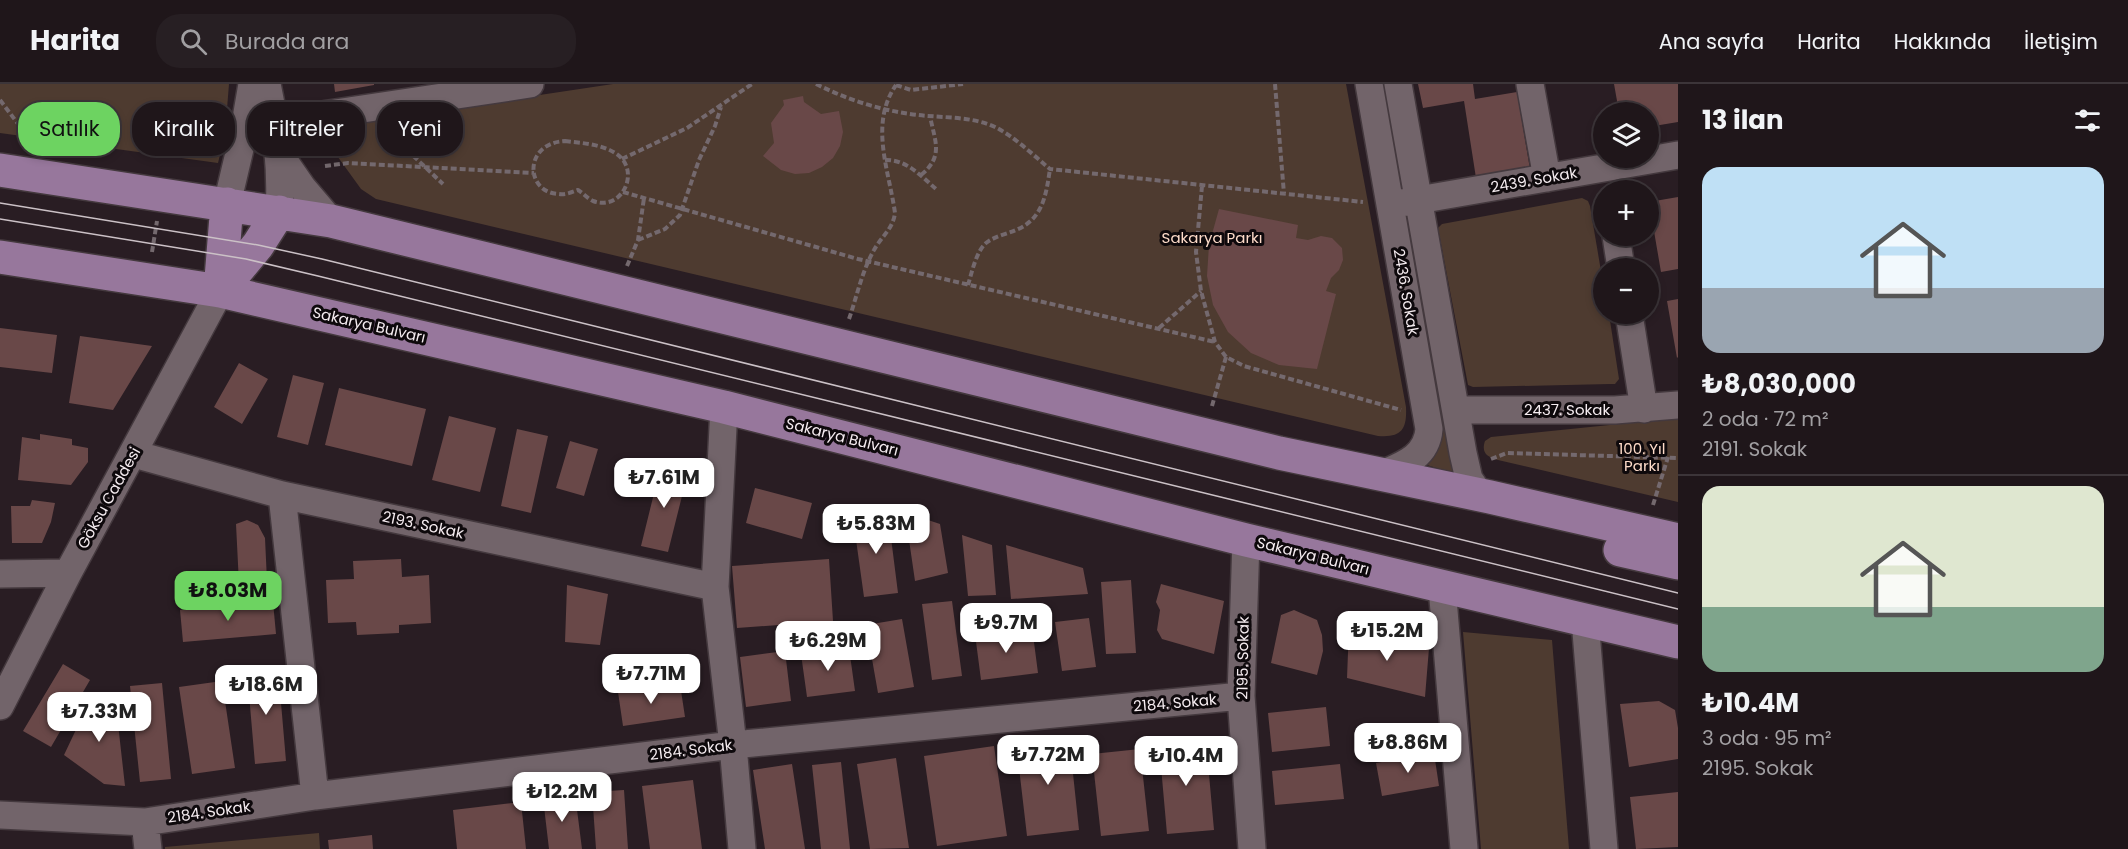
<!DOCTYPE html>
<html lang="tr">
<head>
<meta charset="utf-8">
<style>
	:root { --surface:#1f161a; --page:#271f23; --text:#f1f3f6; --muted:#a19fa2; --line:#3c3539; --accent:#6dd361 }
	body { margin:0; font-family:Poppins,sans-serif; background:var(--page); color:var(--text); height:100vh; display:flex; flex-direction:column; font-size:22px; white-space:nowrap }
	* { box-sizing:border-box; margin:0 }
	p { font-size:20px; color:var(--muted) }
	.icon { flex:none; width:33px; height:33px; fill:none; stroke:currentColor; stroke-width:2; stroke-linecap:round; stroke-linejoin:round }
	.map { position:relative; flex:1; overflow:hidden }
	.panel { display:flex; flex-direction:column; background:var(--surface); width:450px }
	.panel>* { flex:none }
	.banner { position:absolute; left:18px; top:18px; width:570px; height:54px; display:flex; gap:12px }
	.controls { position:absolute; left:1593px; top:18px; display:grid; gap:12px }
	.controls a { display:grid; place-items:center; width:66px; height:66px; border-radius:50%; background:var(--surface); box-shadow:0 3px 9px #0003,0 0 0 2px var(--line); font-size:30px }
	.price { position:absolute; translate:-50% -51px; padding:0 14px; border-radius:12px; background:#fff; color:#222; font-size:20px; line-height:39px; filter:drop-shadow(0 2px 3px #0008) }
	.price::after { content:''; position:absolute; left:50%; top:36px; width:18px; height:14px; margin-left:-9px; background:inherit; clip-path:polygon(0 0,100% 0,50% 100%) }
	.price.on { background:var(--accent); color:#111 }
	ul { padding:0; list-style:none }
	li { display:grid; align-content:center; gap:12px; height:318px; padding:0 24px }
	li+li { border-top:2px solid var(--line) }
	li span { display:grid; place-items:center; height:186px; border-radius:18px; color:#555 }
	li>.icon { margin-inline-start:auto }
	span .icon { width:108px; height:108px; fill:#fffc; stroke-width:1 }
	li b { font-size:26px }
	h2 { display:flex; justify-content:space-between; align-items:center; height:72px; padding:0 24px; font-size:26px }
	.pill { padding:0 21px; border-radius:24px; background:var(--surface); box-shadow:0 3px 9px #0003,0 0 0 2px var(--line); font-size:21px; line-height:54px }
	.pill.on { background:var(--accent); color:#111 }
	header { display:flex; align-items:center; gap:36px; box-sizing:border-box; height:84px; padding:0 30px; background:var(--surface); border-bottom:2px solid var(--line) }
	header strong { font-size:28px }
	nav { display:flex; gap:33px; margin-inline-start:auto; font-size:21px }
	.search { width:420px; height:54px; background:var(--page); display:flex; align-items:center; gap:15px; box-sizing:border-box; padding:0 21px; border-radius:24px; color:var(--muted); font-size:22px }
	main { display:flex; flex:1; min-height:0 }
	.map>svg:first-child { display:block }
	.green { fill:#4e3b30 }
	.building { fill:#694848 }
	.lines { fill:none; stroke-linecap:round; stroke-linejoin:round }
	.minor-casing { stroke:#44393e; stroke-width:30 }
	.major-casing { stroke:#44393e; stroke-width:36 }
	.path { stroke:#74696e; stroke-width:4; stroke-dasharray:6 3; stroke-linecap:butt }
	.minor { stroke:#72646a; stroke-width:27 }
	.major { stroke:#97779c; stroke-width:33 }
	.tram { stroke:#cbc1c6; stroke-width:1.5 }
	.labels { text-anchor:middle; stroke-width:6; stroke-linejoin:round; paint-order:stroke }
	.street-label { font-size:15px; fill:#f5ecf0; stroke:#0e090c }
	.park-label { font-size:15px; fill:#fddbc9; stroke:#0e090c }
</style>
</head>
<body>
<header>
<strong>Harita</strong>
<div class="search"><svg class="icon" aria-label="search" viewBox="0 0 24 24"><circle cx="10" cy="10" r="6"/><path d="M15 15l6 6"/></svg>Burada ara</div>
<nav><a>Ana sayfa</a><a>Harita</a><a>Hakkında</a><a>İletişim</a></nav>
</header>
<main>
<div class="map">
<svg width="1678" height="765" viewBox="0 0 1678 765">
	<rect width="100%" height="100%" fill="#291d23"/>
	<path class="green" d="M0,0H229L225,50L218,79L0,49Z
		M613,0H1346L1406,323C1407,345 1402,354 1378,352L376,115L361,105L322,51L324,45L328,43Z
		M1582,114L1588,117L1590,122L1603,199L1604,230H1609L1619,295L1615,300H1610L1473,303L1468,301L1438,144L1442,140Z
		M1412,126L1457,386L1452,389L1427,381L1425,378L1400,128Z
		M1678,334V418L1498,376C1487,373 1481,369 1485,357L1491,353Z
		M1463,548L1552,556L1569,765H1481Z
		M319,749L320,765H165V763Z"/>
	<path class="building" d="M334,0H374V1L335,8Z
		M1418,0H1473L1475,15L1517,8L1530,85L1476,94L1464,17L1423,24Z
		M1614,0H1678V38L1648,43V28H1619Z
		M803,12L804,18L821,30L839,27L843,48L840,62L833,74L822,83L809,89L795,90L781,86L763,72L774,59L771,39L784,21L783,16Z
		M1678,113V185L1661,188L1649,118Z
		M1219,125L1298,141L1296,154L1308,156L1321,152L1332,154L1342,164L1343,176L1339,186L1331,194L1326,207L1336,210L1317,285L1279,281L1251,269L1228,248L1213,221L1207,192L1209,161Z
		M1678,215V273L1677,274L1667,217Z
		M0,244L57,251L52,289L0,283Z
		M80,252L152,262L113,326L69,319Z
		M239,279L268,295L242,340L214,323Z
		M293,291L324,299L308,361L277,353Z
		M339,304L426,325L412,382L325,361Z
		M449,332L496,344L480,408L432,396Z
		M517,345L548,352L531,429L501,422Z
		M40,350L72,355V361L88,364V378L71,401L18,396L22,353L40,356Z
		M570,357L598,365L584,412L556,404Z
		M661,381L688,388L668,468L641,462Z
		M755,404L812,419L802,455L746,439Z
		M32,416L55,419L51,438L42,459H12L11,422H30Z
		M888,430L898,509L864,513L853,434Z
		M247,436L258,441L265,454L267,497L239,500L236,440Z
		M928,436L940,440L948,489L915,497L907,442Z
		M962,451L992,461L996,511L968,512Z
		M1006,461L1083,484L1088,510L1011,515Z
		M401,475L402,493L429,491L431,539L399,541V549L357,551L356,538L328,539L326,496L354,495L353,477Z
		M829,475L833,537L737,544L732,482Z
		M1131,496L1136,569L1106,570L1101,498Z
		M1161,500L1224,517L1214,570L1162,555L1157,546L1160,526L1156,518Z
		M567,501L608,510L600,561L565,558Z
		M952,517L962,592L932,596L922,520Z
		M273,518L276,550L183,558L180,526Z
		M1294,526L1317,536L1322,551L1323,567L1317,591L1271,579L1281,531Z
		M1089,534L1096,583L1062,587L1055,538Z
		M902,535L914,603L878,609L866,541Z
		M1032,543L1038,589L981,596L975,550Z
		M1349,543L1429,564L1425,613L1347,594Z
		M849,564L855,607L807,613L801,570Z
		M785,567L791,617L746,623L740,573Z
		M63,580L90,596L51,663L23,647Z
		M278,584L286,677L255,680L247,587Z
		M222,597L235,684L192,690L179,603Z
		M162,599L171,695L140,698L130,602Z
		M680,600L685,633L623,642L618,608Z
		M115,613L125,702L104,700L64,671L91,614Z
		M1659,617L1675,626L1678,644V675L1629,683L1620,620Z
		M1326,623L1330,662L1272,668L1268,629Z
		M1069,652L1079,746L1027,752L1016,658Z
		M1206,657L1214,746L1167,750L1159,660Z
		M994,662L1007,752L937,762L924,672Z
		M1140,665L1149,747L1101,752L1092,670Z
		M1434,669L1439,702L1382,712L1376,679Z
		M896,674L909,764L870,765L857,680Z
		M841,678L850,765H821L812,681Z
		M792,680L805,765H765L753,686Z
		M1340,680L1344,715L1275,721L1272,687Z
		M693,696L702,765H650L642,702Z
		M624,706L628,765H596L592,708Z
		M1678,708V763L1636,765L1630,713Z
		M575,710L582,765H549L543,714Z
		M521,718L526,765H457L453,726Z
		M372,751L373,765H329L328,756Z"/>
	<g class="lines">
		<defs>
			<path id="minor" d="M267,0C276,43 282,84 279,128
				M1369,0L1429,345C1427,373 1403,381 1380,391
				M1398,0L1463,369L1469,395L1480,411
				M1530,0L1547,94
				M275,38L530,0
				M280,71L302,103L331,137
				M1401,119L1678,71
				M227,120L243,52L252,0
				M1616,152L1621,184
				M1629,230L1644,325
				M724,323L715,503L733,661L742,765
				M1456,326H1615L1678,321
				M134,370L282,411L715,503
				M282,411L315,712
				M1246,456L1241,612L1252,765
				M0,490L68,489
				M1442,503L1464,765
				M1585,536L1604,765
				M0,622L68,489L220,207
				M0,731L145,738L315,712L733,661L1241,612
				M145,738L148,765"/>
			<path id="major" d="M0,86L331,137L1279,369L1490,413L1678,456
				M0,173L220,207L724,323L1246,456L1678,558
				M220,207L258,161L279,128
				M220,207L227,120
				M1620,466L1678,479"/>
		</defs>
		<use href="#minor" class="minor-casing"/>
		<use href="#major" class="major-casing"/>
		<path class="path" d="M816,0C848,16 882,27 918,31C943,34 971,32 995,43C1015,53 1033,71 1050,85L1363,118
			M1275,0L1284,110
			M896,1L911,6L963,0
			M0,16L34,61
			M387,47L443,100
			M565,57C581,59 601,60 615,69C642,85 623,128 593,117C587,114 583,109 578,106C572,108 566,111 559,110C525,109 523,59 565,57Z
			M622,75L687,44L752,0
			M885,76C906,75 921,92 936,105
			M325,82L348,79L534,89
			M921,91C944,72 935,58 930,32
			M1202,102L1196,168L1201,207L1215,258L1226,273L1244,282L1401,326
			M623,108L858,175L1215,258
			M638,156L665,145L680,131L699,76L715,42L721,23
			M152,168L157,137
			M627,182L638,156L644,114
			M968,201C972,188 976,168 986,159C995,152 1007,150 1016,146C1043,135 1046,111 1050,85
			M849,235C857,212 862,187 874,166C881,153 893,145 895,129C889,86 869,40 896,1
			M1159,244L1201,207
			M1212,322L1226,273
			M1491,375L1507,369L1678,374
			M1653,421L1668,373"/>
		<use href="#minor" class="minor"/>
		<use href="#major" class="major"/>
		<path class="tram" d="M0,119L258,161L322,175L1678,509
			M0,135L246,175L318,192L1678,525"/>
	</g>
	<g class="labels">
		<g class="street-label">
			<text transform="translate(1534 96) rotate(-10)" y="5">2439. Sokak</text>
			<text transform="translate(1406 208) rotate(80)" y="5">2436. Sokak</text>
			<text transform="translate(369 241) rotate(13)" y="5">Sakarya Bulvarı</text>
			<text x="1567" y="331">2437. Sokak</text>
			<text transform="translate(842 353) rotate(14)" y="5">Sakarya Bulvarı</text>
			<text transform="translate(109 414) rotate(-61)" y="5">Göksu Caddesi</text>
			<text transform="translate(423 441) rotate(12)" y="5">2193. Sokak</text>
			<text transform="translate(1313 472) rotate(14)" y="5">Sakarya Bulvarı</text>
			<text transform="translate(1243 574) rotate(-89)" y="5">2195. Sokak</text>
			<text transform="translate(1175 619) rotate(-5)" y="5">2184. Sokak</text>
			<text transform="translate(691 666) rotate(-7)" y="5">2184. Sokak</text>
			<text transform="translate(209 728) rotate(-8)" y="5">2184. Sokak</text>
		</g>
		<g class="park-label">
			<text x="1212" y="159">Sakarya Parkı</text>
			<text x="1642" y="370">100. Yıl<tspan x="1642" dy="17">Parkı</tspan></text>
		</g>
	</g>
</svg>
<div class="controls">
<a><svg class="icon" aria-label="layers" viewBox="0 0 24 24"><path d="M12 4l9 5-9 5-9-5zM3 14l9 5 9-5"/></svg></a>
<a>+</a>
<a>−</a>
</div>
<b class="price" style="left:664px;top:425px">₺7.61M</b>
<b class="price" style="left:876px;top:471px">₺5.83M</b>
<b class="price on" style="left:228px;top:538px">₺8.03M</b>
<b class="price" style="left:1006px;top:570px">₺9.7M</b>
<b class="price" style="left:1387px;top:578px">₺15.2M</b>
<b class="price" style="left:828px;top:588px">₺6.29M</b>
<b class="price" style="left:651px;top:621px">₺7.71M</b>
<b class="price" style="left:266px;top:632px">₺18.6M</b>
<b class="price" style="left:99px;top:659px">₺7.33M</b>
<b class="price" style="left:1408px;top:690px">₺8.86M</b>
<b class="price" style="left:1048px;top:702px">₺7.72M</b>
<b class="price" style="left:1186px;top:703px">₺10.4M</b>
<b class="price" style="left:562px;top:739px">₺12.2M</b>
<div class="banner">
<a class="pill on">Satılık</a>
<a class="pill">Kiralık</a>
<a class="pill">Filtreler</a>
<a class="pill">Yeni</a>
</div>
</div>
<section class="panel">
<h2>13 ilan<svg class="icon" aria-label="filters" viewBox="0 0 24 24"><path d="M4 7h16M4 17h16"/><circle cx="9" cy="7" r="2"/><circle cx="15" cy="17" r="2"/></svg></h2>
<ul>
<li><span style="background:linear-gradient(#bfe0f5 65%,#9aa5b1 0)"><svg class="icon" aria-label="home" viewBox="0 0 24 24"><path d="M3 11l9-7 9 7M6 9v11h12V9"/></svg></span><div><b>₺8,030,000</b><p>2 oda · 72 m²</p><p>2191. Sokak</p></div></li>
<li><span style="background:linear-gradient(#dfe7d0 65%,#7fa58c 0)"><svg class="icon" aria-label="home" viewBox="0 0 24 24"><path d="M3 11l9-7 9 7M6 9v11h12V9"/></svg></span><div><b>₺10.4M</b><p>3 oda · 95 m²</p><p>2195. Sokak</p></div></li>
</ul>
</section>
</main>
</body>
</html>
